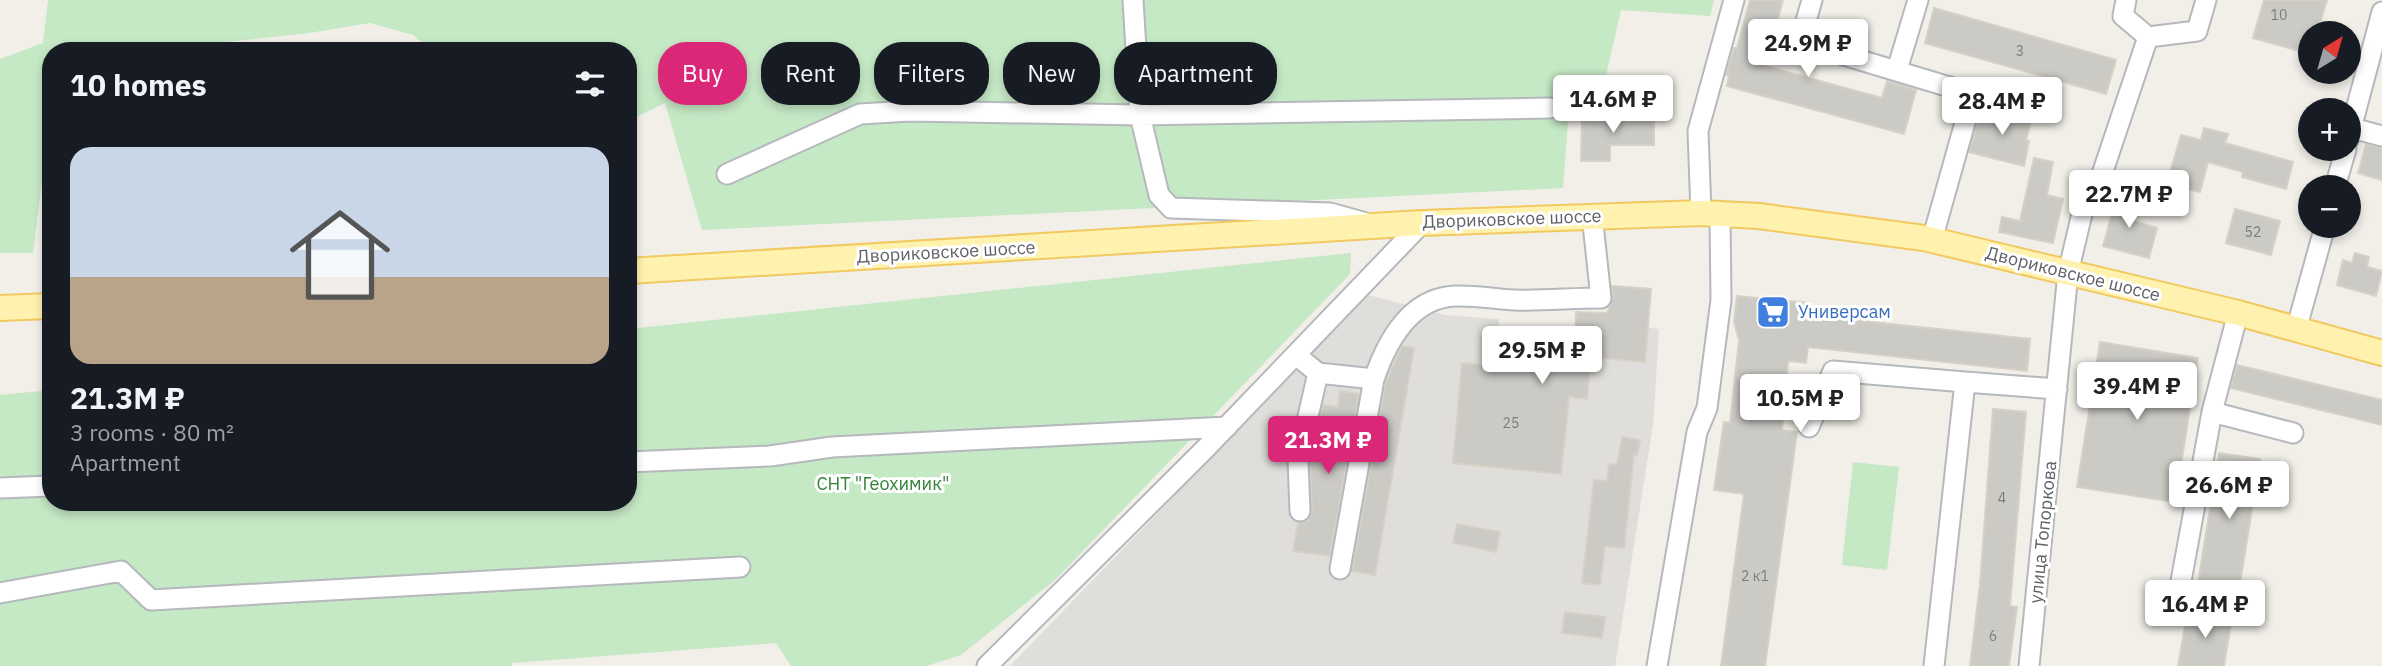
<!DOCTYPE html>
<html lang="en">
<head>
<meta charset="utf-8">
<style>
	:root { --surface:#171b24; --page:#20242c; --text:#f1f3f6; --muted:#9ea1a6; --accent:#db2777 }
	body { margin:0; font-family:"IBM Plex Sans",sans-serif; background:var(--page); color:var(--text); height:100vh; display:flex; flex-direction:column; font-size:26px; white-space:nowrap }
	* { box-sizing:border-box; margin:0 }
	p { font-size:23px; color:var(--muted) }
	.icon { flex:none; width:38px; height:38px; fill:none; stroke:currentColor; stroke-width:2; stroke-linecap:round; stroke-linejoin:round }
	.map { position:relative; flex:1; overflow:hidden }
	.drawer { position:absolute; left:42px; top:42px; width:595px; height:469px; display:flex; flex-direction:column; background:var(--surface); border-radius:28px; box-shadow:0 4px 10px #0003 }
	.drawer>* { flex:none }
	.banner { position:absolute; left:658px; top:42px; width:665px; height:63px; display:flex; gap:14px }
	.needle { width:46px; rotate:37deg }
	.controls { position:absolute; left:2298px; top:21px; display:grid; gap:14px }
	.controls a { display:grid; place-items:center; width:63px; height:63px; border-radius:50%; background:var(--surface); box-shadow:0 4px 10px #0003; font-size:35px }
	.price { position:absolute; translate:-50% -60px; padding:0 16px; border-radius:7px; background:#fff; color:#222; font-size:23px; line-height:46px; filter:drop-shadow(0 2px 4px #0008) }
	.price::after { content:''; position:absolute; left:50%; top:42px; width:21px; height:16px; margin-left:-10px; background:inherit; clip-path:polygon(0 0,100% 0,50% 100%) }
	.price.on { background:var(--accent); color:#fff }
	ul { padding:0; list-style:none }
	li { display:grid; align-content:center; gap:14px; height:371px; padding:0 28px }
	li span { display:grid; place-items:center; height:217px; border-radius:21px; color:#555 }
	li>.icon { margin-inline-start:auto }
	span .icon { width:126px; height:126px; fill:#fffc; stroke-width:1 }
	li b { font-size:30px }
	h2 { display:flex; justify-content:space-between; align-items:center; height:84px; padding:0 28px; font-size:30px }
	.pill { padding:0 24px; border-radius:28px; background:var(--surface); box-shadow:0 4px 10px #0003; font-size:24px; line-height:63px }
	.pill.on { background:var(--accent); color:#fff }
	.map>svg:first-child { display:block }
	.industrial { fill:#e0deda }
	.green { fill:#c5e8c5 }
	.building { fill:#cccac5; stroke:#d6d1c6; stroke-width:2 }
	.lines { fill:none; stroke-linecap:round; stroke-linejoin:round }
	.minor-casing { stroke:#b5b8bc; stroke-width:23 }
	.major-casing { stroke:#f2c960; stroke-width:28 }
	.minor { stroke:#fff; stroke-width:19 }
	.major { stroke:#fff2af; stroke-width:24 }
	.labels { text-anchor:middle; stroke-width:6; stroke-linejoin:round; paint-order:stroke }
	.number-label { font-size:14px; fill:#7a7d7f }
	.street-label { font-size:18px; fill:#5f6368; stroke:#fff }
	.shop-label { font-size:18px; fill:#366cbe; stroke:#fff; text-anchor:start }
	.park-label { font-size:18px; fill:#348238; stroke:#fff }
</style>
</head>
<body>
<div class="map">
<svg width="2382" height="666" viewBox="0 0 2382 666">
	<rect width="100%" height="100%" fill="#f1efe8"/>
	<path class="industrial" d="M1368,295L1445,315L1499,319V333L1575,341L1576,312L1593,322L1659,329L1653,425L1615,666H1010Z"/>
	<path class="green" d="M48,0H1714L1710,16L1621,10L1601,97L1569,110L1563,188L702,230L665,103L628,121V51H433L413,35L370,23L309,33L146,51H51V112L33,253H0V59L43,43Z
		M1351,253L1350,274L1055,580L961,655L926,666H791L776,643L512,663L511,666H0V395L51,390V502H628V329Z
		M1853,462L1899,467L1887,570L1842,565Z"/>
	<path class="building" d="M1750,0H1783L1765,66L1882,98L1887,81L1916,90L1904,134L1727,86L1729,75H1726L1734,48H1737Z
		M2264,0H2327L2317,33H2310V54L2253,38Z
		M1934,8L2116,60L2106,94L1925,43Z
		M1982,109L2032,117L2026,140L2029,141L2024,166L1969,152Z
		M1582,115L1654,117V145H1610V161H1581Z
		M2204,128L2228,134L2225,143L2293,162L2286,189L2242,177L2243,172L2208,162L2200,192L2167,183L2181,135L2201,140Z
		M2366,144L2382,148V180L2358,173Z
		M2034,158L2053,162L2047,195L2063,199L2053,243L1999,232L2002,217L2020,221Z
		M2118,192L2136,197L2130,220L2157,228L2149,258L2103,246Z
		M2235,209L2280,221L2271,255L2226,243Z
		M2355,253L2369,257L2367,267L2382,271L2376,296L2337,285L2343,260L2352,263Z
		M1612,286L1651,289L1645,362L1591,357L1587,399L1569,397L1561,474L1453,463L1462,363L1490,366L1494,333L1575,341L1576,312L1607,313L1613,297Z
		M1737,296L1809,303L1808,315L2030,339L2027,371L1808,347L1806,363L1788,361L1782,430L1797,432L1765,666H1721L1744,494L1714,490L1724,422L1730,423L1739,340L1734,322Z
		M2100,342L2198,358L2175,502L2077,487Z
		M1402,346L1414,348L1375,575L1352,571L1386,381Z
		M2237,365L2382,400V425L2231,388Z
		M1340,391L1359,394L1330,556L1293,551L1298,523L1307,521L1312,511L1310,461L1323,405L1338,407Z
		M1993,409L2026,412L2010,606L2017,607L2009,666H1970L1980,584Z
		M1622,437L1640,440L1637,455L1634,454L1624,548L1605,546L1600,585L1582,583L1594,480L1607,481L1609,464L1617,465Z
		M2219,453L2260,459L2239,590L2198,583Z
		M1457,524L1500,532L1496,552L1453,543Z
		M2188,609L2232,617L2224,666H2178Z
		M1565,612L1605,617L1602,638L1562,633Z"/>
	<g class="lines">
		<defs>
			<path id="minor" d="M1133,0L1140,115L1159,195L1171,208L1330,213L1366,223
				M1812,0L1800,42L1973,94
				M2126,0L2123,16L2148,37
				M1897,70L1918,0
				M2352,128L2382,136
				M2348,140L2382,12
				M727,174L860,114L910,111L1140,115L1550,108
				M2335,187L2346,149
				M1701,213L1698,131L1734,0
				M1932,240L1973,94L2010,103
				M2238,313L2212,412L2293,433
				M2296,330L2325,226
				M1296,355L1318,373L1298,460L1300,511
				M1318,373L1374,379
				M1965,382L2057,389
				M1809,427L1833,371L1965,382L1934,666
				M628,462L770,456L832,447L1227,427
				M0,488L51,486
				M1340,569L1374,379C1387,341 1410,298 1455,296C1475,295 1495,299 1514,300C1543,301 1572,298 1601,298L1592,215
				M0,593L121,571L151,600L740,567
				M2177,603L2212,412
				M987,666L1206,448L1422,223
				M1657,666L1697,432L1707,408L1721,300L1720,214
				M2029,666L2068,273L2085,201L2099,183L2148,37L2197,31L2206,0"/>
			<path id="major" d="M628,271L1422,223L1701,213L1759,216L1924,238L2238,313L2382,353
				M0,308L51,306"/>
		</defs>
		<use href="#minor" class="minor-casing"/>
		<use href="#major" class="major-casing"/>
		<use href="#minor" class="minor"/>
		<use href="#major" class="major"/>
	</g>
	<defs>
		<symbol id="supermarket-square" viewBox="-11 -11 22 22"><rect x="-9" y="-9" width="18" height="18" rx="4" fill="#3f7fe0" stroke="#fff"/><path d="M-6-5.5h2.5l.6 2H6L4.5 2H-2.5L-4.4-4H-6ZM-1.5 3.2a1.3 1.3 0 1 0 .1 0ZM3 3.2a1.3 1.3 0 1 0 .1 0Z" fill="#fff"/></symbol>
	</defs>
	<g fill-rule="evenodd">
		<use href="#supermarket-square" x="1754" y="293" width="38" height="38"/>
	</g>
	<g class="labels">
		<g class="number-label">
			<text x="2279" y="20">10</text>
			<text x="2020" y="56">3</text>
			<text x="2253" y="237">52</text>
			<text x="1511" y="428">25</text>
			<text x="2002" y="503">4</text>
			<text x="1755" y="581">2 к1</text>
			<text x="1993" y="641">6</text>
		</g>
		<g class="street-label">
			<text transform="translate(1512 219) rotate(-2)" y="6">Двориковское шоссе</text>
			<text transform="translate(946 252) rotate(-3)" y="6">Двориковское шоссе</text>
			<text transform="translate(2073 274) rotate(14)" y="6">Двориковское шоссе</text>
			<text transform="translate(2043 532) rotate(-84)" y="6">улица Топоркова</text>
		</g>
		<g class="shop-label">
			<text x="1798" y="318">Универсам</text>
		</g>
		<g class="park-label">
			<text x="883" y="490">СНТ "Геохимик"</text>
		</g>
	</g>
</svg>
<div class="controls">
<a><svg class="needle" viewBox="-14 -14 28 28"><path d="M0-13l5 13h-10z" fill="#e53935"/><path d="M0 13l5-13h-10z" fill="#9ea1a6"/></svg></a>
<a>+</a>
<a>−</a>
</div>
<b class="price" style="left:1808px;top:79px">24.9M ₽</b>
<b class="price" style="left:1613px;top:135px">14.6M ₽</b>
<b class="price" style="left:2002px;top:137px">28.4M ₽</b>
<b class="price" style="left:2129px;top:230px">22.7M ₽</b>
<b class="price" style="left:1542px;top:386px">29.5M ₽</b>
<b class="price" style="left:2137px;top:422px">39.4M ₽</b>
<b class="price" style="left:1800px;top:434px">10.5M ₽</b>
<b class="price on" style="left:1328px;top:476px">21.3M ₽</b>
<b class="price" style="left:2229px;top:521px">26.6M ₽</b>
<b class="price" style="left:2205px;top:640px">16.4M ₽</b>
<div class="banner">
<a class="pill on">Buy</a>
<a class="pill">Rent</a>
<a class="pill">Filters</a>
<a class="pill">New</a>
<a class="pill">Apartment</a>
</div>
<section class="drawer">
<h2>10 homes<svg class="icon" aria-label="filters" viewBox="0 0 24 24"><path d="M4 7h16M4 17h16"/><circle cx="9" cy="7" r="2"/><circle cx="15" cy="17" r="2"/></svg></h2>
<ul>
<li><span style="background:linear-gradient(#c9d6e8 60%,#b9a48a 0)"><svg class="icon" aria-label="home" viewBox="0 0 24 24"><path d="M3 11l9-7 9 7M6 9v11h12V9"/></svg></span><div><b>21.3M ₽</b><p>3 rooms · 80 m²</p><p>Apartment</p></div></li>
</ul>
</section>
</div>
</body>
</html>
